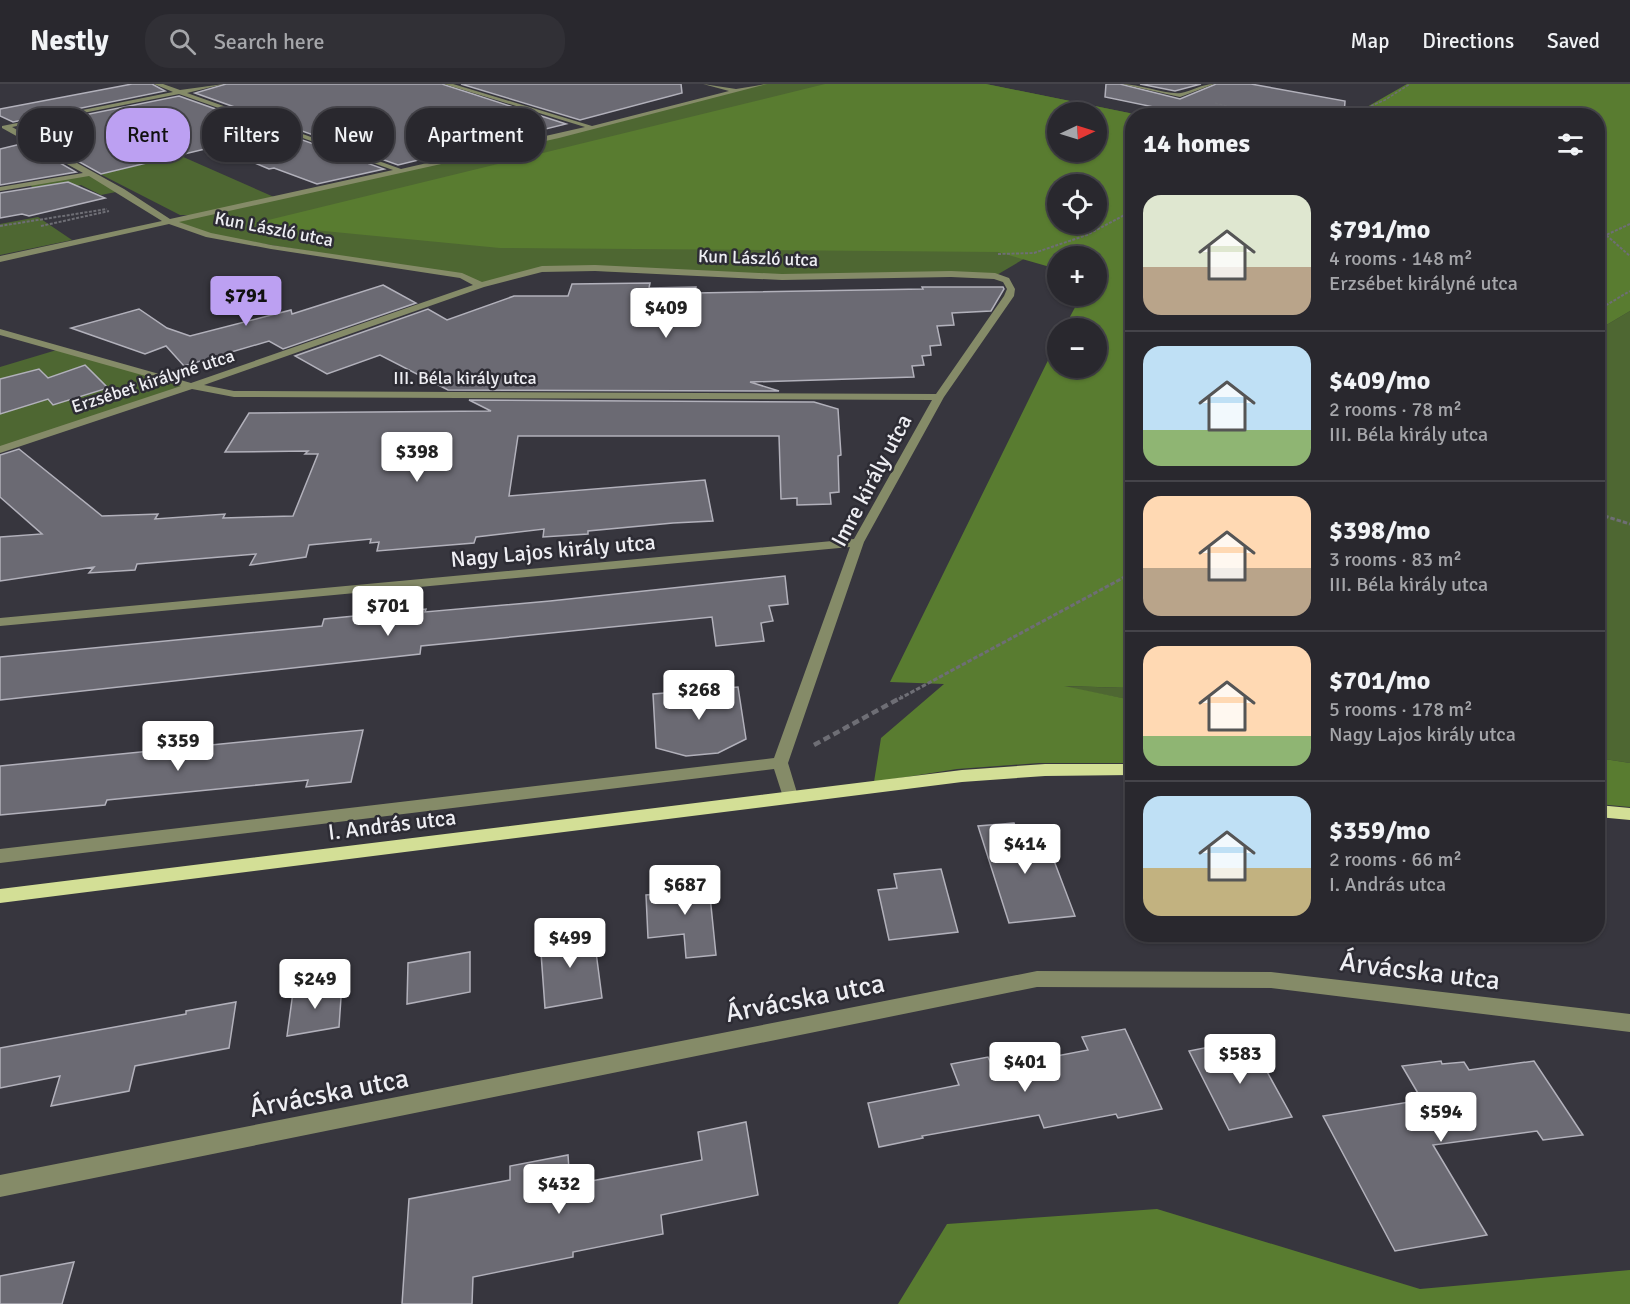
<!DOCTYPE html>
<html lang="en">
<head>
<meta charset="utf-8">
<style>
	:root { --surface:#29282e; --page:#313036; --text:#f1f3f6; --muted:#a5a6aa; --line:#45444a; --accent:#bca0f2 }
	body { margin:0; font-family:Signika,sans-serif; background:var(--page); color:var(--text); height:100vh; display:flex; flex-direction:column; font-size:22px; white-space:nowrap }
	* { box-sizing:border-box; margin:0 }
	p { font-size:20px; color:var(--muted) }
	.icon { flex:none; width:33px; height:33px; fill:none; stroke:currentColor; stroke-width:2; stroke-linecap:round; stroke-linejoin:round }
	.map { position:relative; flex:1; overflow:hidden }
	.panel { position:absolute; left:1125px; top:24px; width:480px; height:834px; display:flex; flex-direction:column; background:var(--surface); border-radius:24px; box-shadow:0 2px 4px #0004,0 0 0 2px var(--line) }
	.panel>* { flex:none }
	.hud { position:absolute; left:18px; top:24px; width:570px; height:54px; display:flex; gap:12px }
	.needle { width:39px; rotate:86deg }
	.buttons { position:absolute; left:1047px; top:18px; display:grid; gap:12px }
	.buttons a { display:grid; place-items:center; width:60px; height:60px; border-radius:50%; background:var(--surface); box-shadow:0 2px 4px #0004,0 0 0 2px var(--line); font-size:30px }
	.price { position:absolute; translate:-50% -51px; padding:0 14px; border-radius:6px; background:#fff; color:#222; font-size:20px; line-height:39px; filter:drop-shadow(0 2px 3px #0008) }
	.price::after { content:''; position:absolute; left:50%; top:36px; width:18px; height:14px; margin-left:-9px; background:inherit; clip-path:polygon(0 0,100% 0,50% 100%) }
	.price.current { background:var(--accent); color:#111 }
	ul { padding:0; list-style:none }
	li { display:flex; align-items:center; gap:18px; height:150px; padding:0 18px }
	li+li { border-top:2px solid var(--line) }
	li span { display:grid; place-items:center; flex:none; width:168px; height:120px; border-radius:18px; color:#555 }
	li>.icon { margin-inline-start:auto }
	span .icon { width:72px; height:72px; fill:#fffc; stroke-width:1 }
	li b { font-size:26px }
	h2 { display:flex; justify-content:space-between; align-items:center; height:72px; padding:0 18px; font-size:26px }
	.tag { padding:0 21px; border-radius:24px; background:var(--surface); box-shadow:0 2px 4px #0004,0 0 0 2px var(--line); font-size:21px; line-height:54px }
	.tag.current { background:var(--accent); color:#111 }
	header { display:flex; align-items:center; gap:36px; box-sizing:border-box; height:84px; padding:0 30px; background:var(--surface); border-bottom:2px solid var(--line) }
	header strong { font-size:28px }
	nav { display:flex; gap:33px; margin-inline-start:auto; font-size:21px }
	.search { width:420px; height:54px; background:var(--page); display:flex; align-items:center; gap:15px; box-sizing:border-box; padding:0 21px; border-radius:24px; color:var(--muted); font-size:22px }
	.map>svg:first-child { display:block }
	.green { fill:#4e6732; fill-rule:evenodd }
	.forest { fill:#597c30; fill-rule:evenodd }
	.building { fill:#6b6a73; stroke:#b2b1bb; stroke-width:1.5 }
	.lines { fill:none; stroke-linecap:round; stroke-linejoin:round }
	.path-far3 { stroke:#6e6e75; stroke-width:1.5; stroke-dasharray:3 1.5; stroke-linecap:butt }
	.path-far2 { stroke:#6e6e75; stroke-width:2; stroke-dasharray:3 1.5; stroke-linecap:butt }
	.path-far1 { stroke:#6e6e75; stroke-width:3; stroke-dasharray:4.5 2; stroke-linecap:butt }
	.path { stroke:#6e6e75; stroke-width:4.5; stroke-dasharray:7 4; stroke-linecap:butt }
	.minor { fill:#858b68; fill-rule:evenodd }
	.major { fill:#d3df96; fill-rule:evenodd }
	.labels { text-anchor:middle; stroke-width:5; stroke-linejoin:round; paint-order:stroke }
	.far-street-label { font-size:18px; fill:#eeeef3; stroke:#2d2c34 }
	.street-label { font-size:22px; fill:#eeeef3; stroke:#2d2c34 }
	.near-street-label { font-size:27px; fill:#eeeef3; stroke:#2d2c34 }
</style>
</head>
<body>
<header>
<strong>Nestly</strong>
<div class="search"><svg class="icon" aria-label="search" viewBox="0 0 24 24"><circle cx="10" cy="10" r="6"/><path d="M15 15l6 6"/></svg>Search here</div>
<nav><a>Map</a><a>Directions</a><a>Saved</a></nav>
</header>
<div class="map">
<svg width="1630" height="1220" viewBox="0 0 1630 1220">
	<rect width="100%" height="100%" fill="#37363e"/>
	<path class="green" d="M764,0H986L1139,31L1132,32V127L1034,169L995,192L782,193L542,185L481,201L462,192L209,151L168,137L191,131H180L100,90L181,72L274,113L559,52ZM1058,28H1096V68H1058ZM1058,100H1096V140H1058Z
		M88,90L121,107L101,111L81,101L35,112L31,101Z
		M38,133L72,156L0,171V140Z
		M1630,227V679L1598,674V246Z
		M60,265L191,302L0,366V283Z
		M1059,602L1132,604V616Z"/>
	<path class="forest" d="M825,0H986L1139,31L1132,32V604L1064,602L1132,616V679H1039L957,685L874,698L881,654L944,600L890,598L1057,258L1058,284H1096V244H1064L1081,212H1096V172H1058L1057,185L998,168L500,164L252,140ZM1058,28H1096V68H1058ZM1058,100H1096V140H1058Z
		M1407,0H1630V227L1598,246V32L1353,31Z
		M1598,674L1630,679V723L1598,720Z
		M1157,1125L1420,1205L1630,1186V1220H898L947,1140Z"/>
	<path class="building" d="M132,0H152L165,7L13,38L0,32V25Z
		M226,0H442L566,40L398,81L195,9Z
		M461,0H681L682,9L580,36Z
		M1106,0H1120L1180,15L1216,0H1251L1345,17L1344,32H1197L1105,13Z
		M1140,0H1201L1175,7Z
		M179,12L384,85L317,100L274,84L269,85L248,76L241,78L205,65L101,90L40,56L49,54L24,43Z
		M25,59L76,88L0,101V65Z
		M68,98L105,114L29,132L22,130L0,134V109Z
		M650,199L649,204L696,203L695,209L923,205L922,203H1003L1004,205L991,227L952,229L954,241L937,242L941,261L930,262L931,271L922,272L924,281L912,282L914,293L750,298L779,307L448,306L380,271L327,290L295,272L428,225L447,236L514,212H568L572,200Z
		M383,201L416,219L283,265L269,257L184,282L166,262L145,270L71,244L139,225L167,244L190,252L291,226L292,230Z
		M85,281L108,304L53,321L48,315L0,330V295L39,285L48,294Z
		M469,316L814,318L838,325L841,371L838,372L839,408L830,409L831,420L797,421V414L781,415L779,352H518L509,412L705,396L713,437L673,439L588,447V450L543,453L544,445L476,453L474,459L377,467L379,458L370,459L371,455L309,461L306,473L250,481L256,470L137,480L135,486L89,489L94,483L0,497V453L42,450L0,413V371L19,365L102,432L158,430L155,435L225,430L223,434L293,432L318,370H305L308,367L225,368L249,329L491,327Z
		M785,492L788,520L769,522L773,537L761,539L764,557L716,562L712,533L421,562L420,570L0,616V573L322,542L324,535L426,525L425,528L550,517Z
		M738,603L746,655L718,669L686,672L656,664L653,610Z
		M363,646L351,698L306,703L308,696L107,716L105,721L0,731V682Z
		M1014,739L1020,755L1045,753L1075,832L1009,839L978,742Z
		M941,785L958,848L889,856L878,806L897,804L894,790Z
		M708,792L716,871L686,874L684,850L648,854L646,811L680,808V795Z
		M593,845L602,914L545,924L540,855Z
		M470,868V908L407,920L408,879Z
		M342,899L339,943L287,952L293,908Z
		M236,918L229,964L135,982L129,1007L51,1022L60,992L0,1004V964L186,930V927Z
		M1125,945L1162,1025L1118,1034L1116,1030L1044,1044L1039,1031L922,1052L923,1054L879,1063L868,1019L959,1001L951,980L988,973L993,984L1088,966L1082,953Z
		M1249,955L1292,1033L1229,1046L1189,967Z
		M1441,977L1442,980L1464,978L1469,986L1534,977L1583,1051L1543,1056L1537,1047L1433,1061L1487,1151L1395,1167L1323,1032L1422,1016L1402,982Z
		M746,1038L758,1111L661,1131L663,1150L573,1168V1173L473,1193L472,1220H402L409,1115L510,1096V1082L568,1071L570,1101L702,1076L698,1048Z
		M74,1178L62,1220H0V1192Z"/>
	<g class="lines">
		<path class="path-far3" d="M1215,19L1267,32
			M1368,32L1366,24L1385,16L1410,0"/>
		<path class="path-far2" d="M1630,140L1606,151L1630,172
			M0,142L107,125
			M41,142L109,127
			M1598,149L1606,151
			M998,170L1034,169L1087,151L1132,127
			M1598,226L1630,207"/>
		<path class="path-far1" d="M1598,430L1630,440
			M899,615L1132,489"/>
		<path class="path" d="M814,661L902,613"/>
		<path class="minor" d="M154,0H163L180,6L224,0L187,9L401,85L585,43L444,0H453L592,42L729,7L703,0L736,5L767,0L559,54L179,138L211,149L271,161L462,189L482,198L542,182L595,181L782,190L951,187L995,189L1009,194L1015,205L1014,212L944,313L864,458L788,679L798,712L796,716H784L774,685L0,779V765L774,674L850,463L0,542V534L854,455L932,316L234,313L192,305L0,369V362L181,302L0,251V245L191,299L473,201L460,194L271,165L206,153L169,140L0,178V172L162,137L89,92L0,107V103L83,89L2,44V42L173,8ZM179,10L393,86L170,135L124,105L12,43ZM595,187L782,196L951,193L994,195L1003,198L1007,205L1004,212L936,310L234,307L204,301L484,203L542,188Z
			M1122,0C1140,0 1166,11 1181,9C1192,7 1202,0 1214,0L1180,13Z
			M1037,887L1271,888L1630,930V948L1271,904L1037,903L0,1113V1091Z"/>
		<path class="major" d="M1045,680H1132V691L1045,692L962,698L0,819V805L962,686Z
			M1598,721L1630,724V736L1598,733Z"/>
	</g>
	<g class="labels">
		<g class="far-street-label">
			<text transform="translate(274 145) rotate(11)" y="6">Kun László utca</text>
			<text transform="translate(758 174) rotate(2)" y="6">Kun László utca</text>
			<text x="465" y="300">III. Béla király utca</text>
			<text transform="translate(153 297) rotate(-18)" y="6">Erzsébet királyné utca</text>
		</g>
		<g class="street-label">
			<text transform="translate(871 396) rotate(-62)" y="8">Imre király utca</text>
			<text transform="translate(553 466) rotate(-5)" y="8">Nagy Lajos király utca</text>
			<text transform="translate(392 740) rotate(-7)" y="8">I. András utca</text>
		</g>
		<g class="near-street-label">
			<text transform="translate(1420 887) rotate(7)" y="9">Árvácska utca</text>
			<text transform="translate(805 914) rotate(-11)" y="9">Árvácska utca</text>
			<text transform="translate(329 1009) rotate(-11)" y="9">Árvácska utca</text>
		</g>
	</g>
</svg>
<div class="buttons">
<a><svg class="needle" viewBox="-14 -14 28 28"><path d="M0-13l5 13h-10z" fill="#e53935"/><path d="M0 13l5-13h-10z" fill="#a5a6aa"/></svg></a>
<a><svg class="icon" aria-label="locate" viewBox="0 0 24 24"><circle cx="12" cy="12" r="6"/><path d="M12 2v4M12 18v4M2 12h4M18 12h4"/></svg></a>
<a>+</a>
<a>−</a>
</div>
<b class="price current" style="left:246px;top:243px">$791</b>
<b class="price" style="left:666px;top:255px">$409</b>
<b class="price" style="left:417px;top:399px">$398</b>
<b class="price" style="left:388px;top:553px">$701</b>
<b class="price" style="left:699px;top:637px">$268</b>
<b class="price" style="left:178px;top:688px">$359</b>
<b class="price" style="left:1025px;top:791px">$414</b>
<b class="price" style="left:685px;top:832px">$687</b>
<b class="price" style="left:570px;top:885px">$499</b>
<b class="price" style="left:315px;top:926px">$249</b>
<b class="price" style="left:1240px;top:1001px">$583</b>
<b class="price" style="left:1025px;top:1009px">$401</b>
<b class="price" style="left:1441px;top:1059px">$594</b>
<b class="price" style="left:559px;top:1131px">$432</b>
<div class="hud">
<a class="tag">Buy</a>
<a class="tag current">Rent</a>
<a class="tag">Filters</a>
<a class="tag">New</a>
<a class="tag">Apartment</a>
</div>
<section class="panel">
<h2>14 homes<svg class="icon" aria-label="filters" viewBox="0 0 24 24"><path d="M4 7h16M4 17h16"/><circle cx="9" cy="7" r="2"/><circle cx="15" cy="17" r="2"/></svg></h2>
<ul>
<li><span style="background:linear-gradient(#dfe7d0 60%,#b9a48a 0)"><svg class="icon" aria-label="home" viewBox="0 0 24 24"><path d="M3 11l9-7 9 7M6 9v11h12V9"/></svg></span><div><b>$791/mo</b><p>4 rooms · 148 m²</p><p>Erzsébet királyné utca</p></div></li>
<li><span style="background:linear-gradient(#bfe0f5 70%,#8fb573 0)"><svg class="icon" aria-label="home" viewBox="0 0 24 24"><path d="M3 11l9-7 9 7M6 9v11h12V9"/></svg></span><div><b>$409/mo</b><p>2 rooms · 78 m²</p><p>III. Béla király utca</p></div></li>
<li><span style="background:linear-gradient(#ffd9b3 60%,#b9a48a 0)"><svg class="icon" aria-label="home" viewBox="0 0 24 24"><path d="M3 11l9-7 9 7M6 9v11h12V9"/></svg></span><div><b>$398/mo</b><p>3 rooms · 83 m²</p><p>III. Béla király utca</p></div></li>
<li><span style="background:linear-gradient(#ffd9b3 75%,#8fb573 0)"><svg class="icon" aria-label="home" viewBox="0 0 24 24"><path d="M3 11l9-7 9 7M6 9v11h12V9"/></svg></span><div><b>$701/mo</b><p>5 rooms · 178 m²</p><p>Nagy Lajos király utca</p></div></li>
<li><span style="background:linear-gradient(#bfe0f5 60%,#c2b280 0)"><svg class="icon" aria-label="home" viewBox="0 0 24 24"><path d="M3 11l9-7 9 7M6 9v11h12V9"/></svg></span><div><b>$359/mo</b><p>2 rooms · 66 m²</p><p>I. András utca</p></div></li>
</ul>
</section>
</div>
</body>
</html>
